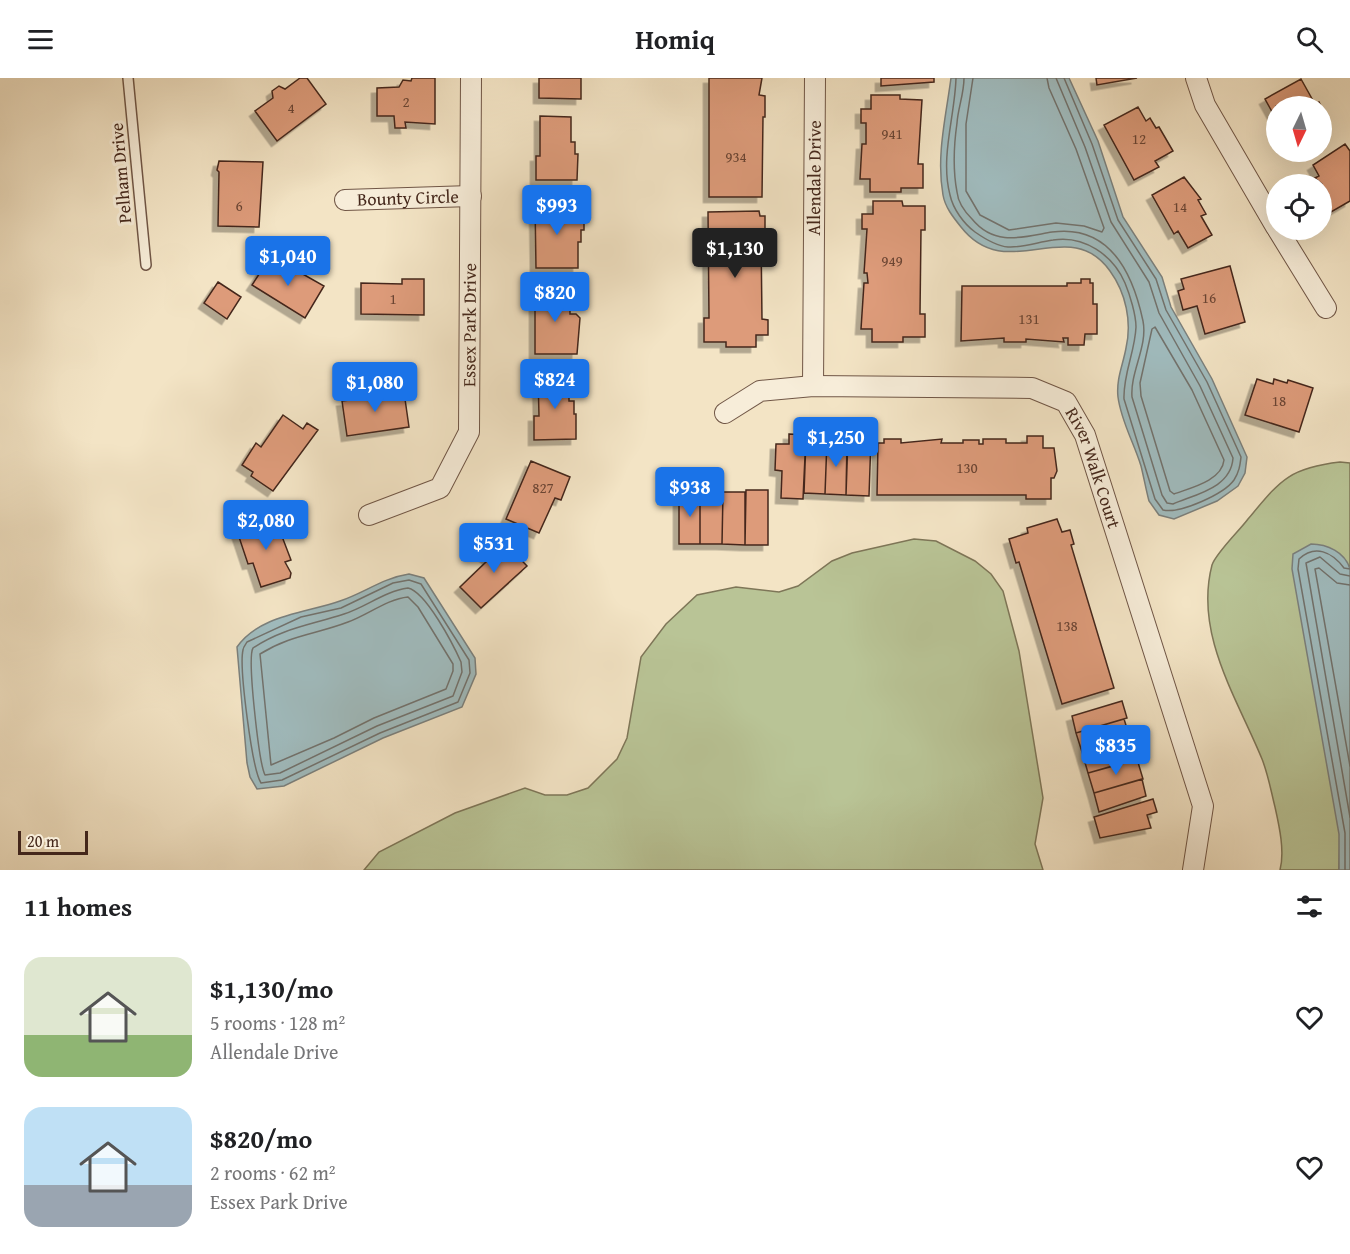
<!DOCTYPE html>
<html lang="en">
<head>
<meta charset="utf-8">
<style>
	:root { --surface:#fff; --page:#f2f2f2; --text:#202124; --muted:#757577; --accent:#1a73e8 }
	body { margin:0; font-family:"Gentium Book Plus",serif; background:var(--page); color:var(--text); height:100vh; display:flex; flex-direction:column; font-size:22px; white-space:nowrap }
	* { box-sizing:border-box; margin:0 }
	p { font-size:20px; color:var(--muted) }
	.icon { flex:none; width:33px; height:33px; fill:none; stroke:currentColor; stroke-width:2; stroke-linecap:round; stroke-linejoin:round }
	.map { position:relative; height:792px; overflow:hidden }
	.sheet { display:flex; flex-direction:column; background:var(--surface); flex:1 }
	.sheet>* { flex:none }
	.needle { width:39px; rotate:185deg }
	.fabs { position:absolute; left:1266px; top:18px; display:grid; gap:12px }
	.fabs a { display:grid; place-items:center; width:66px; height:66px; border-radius:50%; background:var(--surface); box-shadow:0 6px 24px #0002; font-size:30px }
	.scale { position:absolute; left:18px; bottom:15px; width:70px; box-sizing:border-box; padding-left:6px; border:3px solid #44271b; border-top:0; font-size:16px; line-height:21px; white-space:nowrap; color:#44271b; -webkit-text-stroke:4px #f7edd9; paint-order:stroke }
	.price { position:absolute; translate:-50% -51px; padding:0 14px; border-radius:6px; background:var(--accent); color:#fff; font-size:20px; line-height:39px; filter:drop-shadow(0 2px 3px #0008) }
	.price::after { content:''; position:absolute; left:50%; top:36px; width:18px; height:14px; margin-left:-9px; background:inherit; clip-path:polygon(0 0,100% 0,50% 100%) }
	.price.selected { background:#222; color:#fff }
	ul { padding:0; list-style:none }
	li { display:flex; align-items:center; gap:18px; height:150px; padding:0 24px }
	li span { display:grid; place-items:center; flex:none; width:168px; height:120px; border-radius:18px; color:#555 }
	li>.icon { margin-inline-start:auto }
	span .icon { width:72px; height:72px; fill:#fffc; stroke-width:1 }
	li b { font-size:26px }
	h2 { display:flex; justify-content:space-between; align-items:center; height:72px; padding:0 24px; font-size:26px }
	header { display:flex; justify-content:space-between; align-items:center; height:78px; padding:0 24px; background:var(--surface); font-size:27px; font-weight:800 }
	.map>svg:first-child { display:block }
	.green { fill:#b9c496; stroke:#7e7658; stroke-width:1.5 }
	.water { fill:#a0bcbf; stroke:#7b807d; stroke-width:1.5 }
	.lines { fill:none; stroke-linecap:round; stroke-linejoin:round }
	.shore { stroke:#72726d; stroke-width:1.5 }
	.building { fill:#dd9b7a; stroke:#44271b; stroke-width:1.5; filter:url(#shadow) }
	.service-casing { stroke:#705646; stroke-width:12 }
	.minor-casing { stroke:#705646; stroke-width:22 }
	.service { stroke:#f7edd9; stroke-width:9 }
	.minor { stroke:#f7edd9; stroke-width:20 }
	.labels { text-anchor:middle; stroke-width:6; stroke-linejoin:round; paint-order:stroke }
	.number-label { font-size:15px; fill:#6a4433 }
	.street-label { font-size:18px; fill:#44271b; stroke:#f7edd9 }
</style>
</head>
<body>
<header><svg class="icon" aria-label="menu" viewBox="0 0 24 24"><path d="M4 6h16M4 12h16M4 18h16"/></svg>Homiq<svg class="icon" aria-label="search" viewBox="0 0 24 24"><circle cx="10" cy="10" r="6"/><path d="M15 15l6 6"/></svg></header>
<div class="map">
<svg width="1350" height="792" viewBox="0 0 1350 792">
	<defs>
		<filter id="shadow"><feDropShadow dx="-5.5" dy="5.5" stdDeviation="0" flood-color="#0004"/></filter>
	</defs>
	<rect width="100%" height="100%" fill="#f3e4c5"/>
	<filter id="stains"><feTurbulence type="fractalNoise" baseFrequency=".00333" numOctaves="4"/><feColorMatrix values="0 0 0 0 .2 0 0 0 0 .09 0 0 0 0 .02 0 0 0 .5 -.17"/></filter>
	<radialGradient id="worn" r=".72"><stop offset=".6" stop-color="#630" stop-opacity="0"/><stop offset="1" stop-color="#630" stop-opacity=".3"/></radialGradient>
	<path class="green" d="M1340,384L1350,385V491L1349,487L1339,792H1280C1285,773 1279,747 1275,729C1271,713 1268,696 1262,681C1237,620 1194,556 1212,487C1216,475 1240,452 1248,441C1280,403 1288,390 1340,384Z
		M914,461L936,463L975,483L991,496L1003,513L1019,573L1043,720L1035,766L1043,792H364L379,774L455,735L525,710L545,717H567L588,710L617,681L627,660L641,579L666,546L697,517L736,509L779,514L798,508L832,483L852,475Z"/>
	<path class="water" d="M951,0H1069L1098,63L1123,139L1162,199L1171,229L1212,301L1247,379L1245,395L1238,408L1217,423L1174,441L1159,437L1149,423C1146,412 1144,400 1141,388C1134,365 1121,343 1118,319C1116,301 1123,287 1126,270C1132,244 1126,215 1110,193C1069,135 1007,208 961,149C953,139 945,129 943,117C936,78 946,38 951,0Z
		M1311,466C1327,466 1345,474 1350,491V792H1339V756L1292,491L1293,476Z
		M409,496L424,500L475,580L476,596L462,629L383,660L284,708L257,711L250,699L247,685L237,569C259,537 306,535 340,523C364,515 383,500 409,496Z"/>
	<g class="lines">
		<path class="shore" d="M956,0C955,38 940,79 950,117C953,131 964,146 975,154C985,161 996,168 1008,169C1023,170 1038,164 1053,162C1084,157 1113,177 1125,205C1130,217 1136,237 1136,249C1135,274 1123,296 1124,321L1155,421L1163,432C1180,436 1224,416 1234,402C1239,394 1240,388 1241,379L1207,304L1166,232L1156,201L1118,142L1092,66L1064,0
			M964,0C964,16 958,30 957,45C954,66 953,93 957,114C958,124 965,134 972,141C995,169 1023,159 1052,154C1110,146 1133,196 1143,243C1148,268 1130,294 1132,319L1162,417L1167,425L1173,426C1196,416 1231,410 1233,380L1200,308L1159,235L1149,204L1111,144L1085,69L1056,0
			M973,0L966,46V113L980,137L1009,152L1056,145L1084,148L1102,154L1104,150L1076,71L1049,10L1047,0
			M1155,249L1192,312L1224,382C1222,403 1190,410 1174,416L1170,413L1141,318L1140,305L1152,251Z
			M1350,498L1340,496L1320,479L1306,485L1350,739
			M409,502L421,506L469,582L470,595L458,624L380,655L282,702L261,705C252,691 239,589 243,572C243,569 246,566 247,564L301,539L341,530L393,505Z
			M1350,507L1337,505L1319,490L1315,491L1350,688
			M408,510C426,514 453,566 461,584L462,594L453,618L377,648L280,695L265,697C259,685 247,580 253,570C283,550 311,547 344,536C366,529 385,513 408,510Z
			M408,519L418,529L453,586V593L446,611L374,640L334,660L271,687L260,576C290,557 317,556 348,544C368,537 387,521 408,519Z
			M1345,792V755L1298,491L1299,481C1315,466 1332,474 1344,490L1350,491"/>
	</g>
	<path class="building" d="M300,0H307L326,26L277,63L255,33L273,20L272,13L279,8L285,11Z
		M412,0H435V46L405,44L406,50H395L394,38H377V10L399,9L403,2L411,3Z
		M539,0H581V21L539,20Z
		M709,0H762L759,17L765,18V39H763L762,119H709Z
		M881,0H934V4L881,8Z
		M1096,0H1137L1097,7Z
		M1301,1L1315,26L1319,24L1321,28H1276V41L1265,21Z
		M871,17H900V21L922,22L918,86H923V110H901V114H870V101H860L862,66H866V45H861V31H871Z
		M1138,29L1146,43L1150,40L1156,50L1159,49L1173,73L1155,83L1159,89L1134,102L1104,47Z
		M1322,29L1325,36L1322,38L1329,49L1322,53Z
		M540,38L571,39V64H575V76H578L577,102H536V78H540Z
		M1345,66L1350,73V123L1331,134L1322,118V106L1315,100L1319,98L1313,87Z
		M219,83L263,84L259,149L218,148L219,94L217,92Z
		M1184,99L1201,121L1198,122L1206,136L1201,138L1212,157L1188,170L1178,153L1174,156L1152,117Z
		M873,123H902L903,128H925V152H921L920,236H925V259H903V264H872V251H861L864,205H868L867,195H864L867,151H862V136H873Z
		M535,126H571L570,136H584V152H581V164H578V190H536Z
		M759,133L760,138H765V157H761L762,241L768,242V257H756V269H726V264H704V240H709L708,134Z
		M271,178L324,208L305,240L252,207Z
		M1230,188L1245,244L1205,256L1197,228L1183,232L1178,213L1184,211L1181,201Z
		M402,201H424V237L361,236V205L402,206Z
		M1081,201H1090V205H1093V226H1097V256H1085L1084,267H1068V260H1063L1064,264L1026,261V264H1004V260L961,263L962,208H1067V205H1081Z
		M218,204L241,219L227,241L204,225Z
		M535,212H570V236H576L580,240L577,276H535Z
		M569,298V323H574V336H576V361L534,362V338H539L538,299Z
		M1257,301L1273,306L1274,301L1287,305L1288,302L1313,310L1299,354L1245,337Z
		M375,312L380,318L404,314L409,349L347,358L342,323L364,320L365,314Z
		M283,337L303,351L307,345L318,352L273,413L251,398L253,394L242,387L256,365L261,369Z
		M789,356L806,357L803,421L781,420L782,393L775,392L776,366H789Z
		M1027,358H1043V370H1054L1057,393L1054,400H1051V421H1026V417H877L878,365H884V361H901V365L942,361L941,365H963V362H979V366H983V361H1006V365H1027Z
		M848,359L871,360L869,418L846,417Z
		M806,361L827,362L825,416L804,415Z
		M827,362L847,363L846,417L825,416Z
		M531,383L570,399L561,422L555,420L539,455L506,441Z
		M700,411H716V415L723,414L722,466H700Z
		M746,412H768V467H745Z
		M723,414H745V467L722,466Z
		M679,415H700V466H679Z
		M275,440L291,482L285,484L291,495L290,500L261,509L253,485L248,486L236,450Z
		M1057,441L1062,454L1070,452L1074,466L1071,467L1114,610L1062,626L1019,484L1016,485L1009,461L1028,455L1027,450Z
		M502,462L527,488L481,530L460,509L489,481L485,478Z
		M1122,623L1127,640L1076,655L1072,638Z
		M1124,641L1130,660L1082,674L1076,655Z
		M1129,660L1135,682L1088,695L1082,674Z
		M1137,681L1143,701L1094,715L1088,695Z
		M1142,701L1146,718L1099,734L1094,715Z
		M1153,721L1157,734L1147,737L1151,750L1100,760L1094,739Z"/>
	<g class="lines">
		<defs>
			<path id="service" d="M128,0L146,187"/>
			<g id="minor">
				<path d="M1196,0L1205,27L1276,149"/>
				<path id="s1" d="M345,122L471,118"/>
				<path d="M1278,152L1326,230"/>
				<path id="s2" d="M813,308L815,0"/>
				<path id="s3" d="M725,335L760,313L813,308L1032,310L1066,324L1085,357L1203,728L1193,792"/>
				<path id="s4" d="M369,437L440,410L469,354L471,0"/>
			</g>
		</defs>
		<use href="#service" class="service-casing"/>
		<use href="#minor" class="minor-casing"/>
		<use href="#service" class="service"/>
		<use href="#minor" class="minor"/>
	</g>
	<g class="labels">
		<g class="number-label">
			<text x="406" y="29">2</text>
			<text x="291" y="35">4</text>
			<text x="892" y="61">941</text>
			<text x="1139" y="66">12</text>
			<text x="736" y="84">934</text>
			<text x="239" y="133">6</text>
			<text x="1180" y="134">14</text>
			<text x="892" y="188">949</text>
			<text x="1209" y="225">16</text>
			<text x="393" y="226">1</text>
			<text x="1029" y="246">131</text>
			<text x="1279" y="328">18</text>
			<text x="967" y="395">130</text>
			<text x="543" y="415">827</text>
			<text x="1067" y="553">138</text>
		</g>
		<g class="street-label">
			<text transform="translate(121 95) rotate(-95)" y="6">Pelham Drive</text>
			<text dy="6" stroke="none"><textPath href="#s2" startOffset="208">Allendale Drive</textPath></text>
			<text dy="6" stroke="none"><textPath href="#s1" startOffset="63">Bounty Circle</textPath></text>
			<text dy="6" stroke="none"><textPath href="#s4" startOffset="246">Essex Park Drive</textPath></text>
			<text dy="6" stroke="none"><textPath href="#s3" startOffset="422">River Walk Court</textPath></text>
		</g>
	</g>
	<rect width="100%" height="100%" filter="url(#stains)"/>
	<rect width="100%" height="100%" fill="url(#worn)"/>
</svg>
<div class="fabs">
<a><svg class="needle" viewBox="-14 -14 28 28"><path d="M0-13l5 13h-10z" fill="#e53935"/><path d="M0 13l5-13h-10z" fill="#757577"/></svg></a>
<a><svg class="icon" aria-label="locate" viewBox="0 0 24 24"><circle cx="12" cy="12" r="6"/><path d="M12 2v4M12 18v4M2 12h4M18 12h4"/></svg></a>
</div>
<div class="scale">20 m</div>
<b class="price" style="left:557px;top:158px">$993</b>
<b class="price selected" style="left:735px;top:201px">$1,130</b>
<b class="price" style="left:288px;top:209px">$1,040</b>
<b class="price" style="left:555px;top:245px">$820</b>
<b class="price" style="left:555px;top:332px">$824</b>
<b class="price" style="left:375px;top:335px">$1,080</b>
<b class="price" style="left:836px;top:390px">$1,250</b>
<b class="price" style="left:690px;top:440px">$938</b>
<b class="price" style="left:266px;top:473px">$2,080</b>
<b class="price" style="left:494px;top:496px">$531</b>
<b class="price" style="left:1116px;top:698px">$835</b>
</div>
<section class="sheet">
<h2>11 homes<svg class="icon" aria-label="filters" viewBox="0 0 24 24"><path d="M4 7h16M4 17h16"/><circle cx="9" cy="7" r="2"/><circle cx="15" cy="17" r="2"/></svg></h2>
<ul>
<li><span style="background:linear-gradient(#dfe7d0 65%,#8fb573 0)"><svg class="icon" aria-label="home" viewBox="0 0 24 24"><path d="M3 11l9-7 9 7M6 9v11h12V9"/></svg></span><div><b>$1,130/mo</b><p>5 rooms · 128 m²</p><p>Allendale Drive</p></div><svg class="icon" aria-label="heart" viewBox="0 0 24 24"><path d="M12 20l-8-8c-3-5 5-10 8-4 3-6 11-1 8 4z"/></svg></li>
<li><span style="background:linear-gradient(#bfe0f5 65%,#9aa5b1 0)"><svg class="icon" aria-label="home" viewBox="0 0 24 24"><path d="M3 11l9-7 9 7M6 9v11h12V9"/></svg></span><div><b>$820/mo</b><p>2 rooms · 62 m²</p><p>Essex Park Drive</p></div><svg class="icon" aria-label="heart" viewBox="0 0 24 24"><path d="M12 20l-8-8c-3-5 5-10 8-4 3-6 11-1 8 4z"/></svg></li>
</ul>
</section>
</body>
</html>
